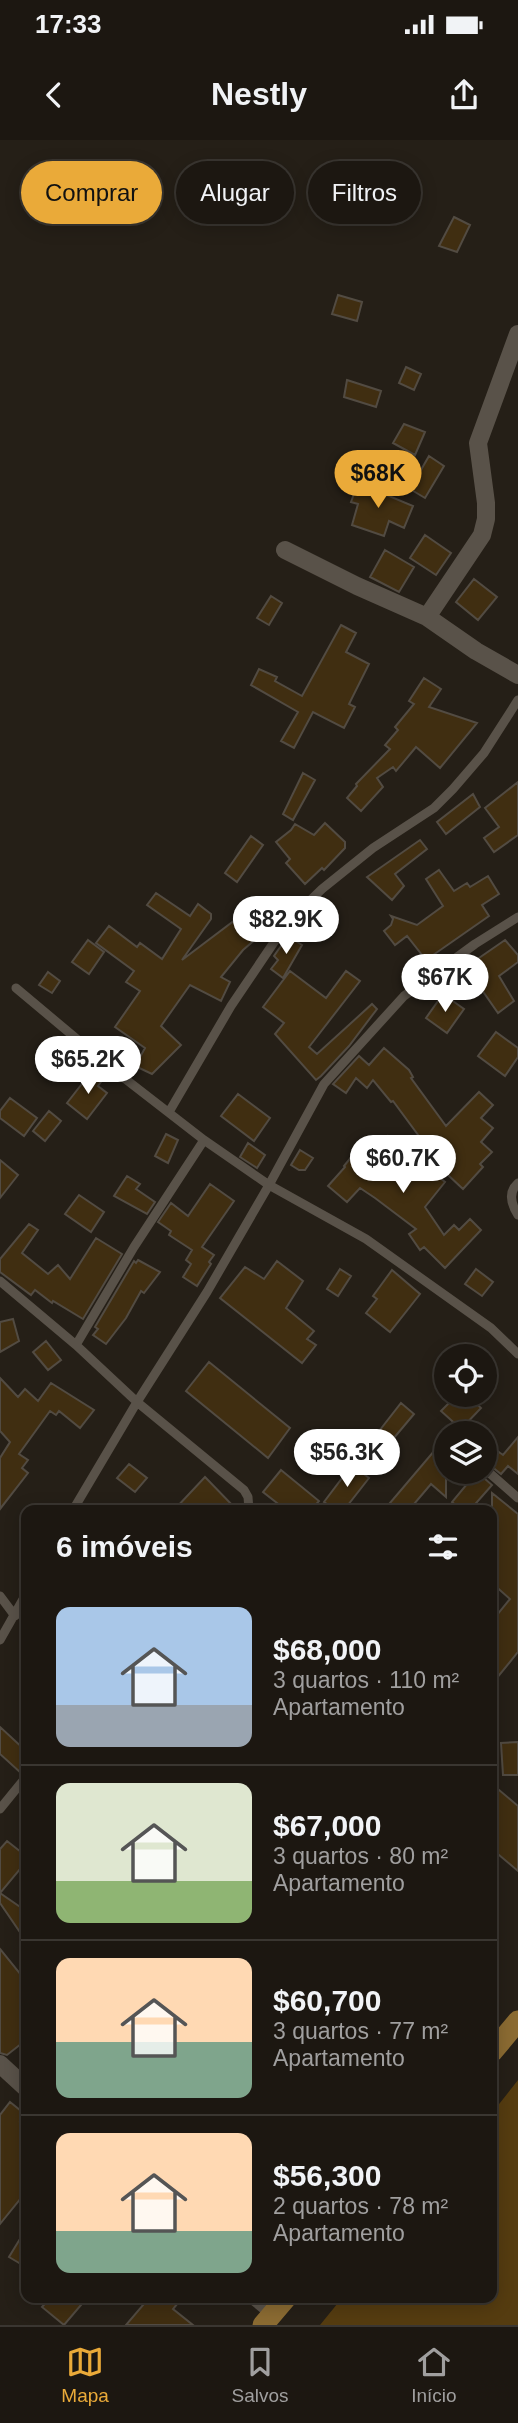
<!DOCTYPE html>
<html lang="pt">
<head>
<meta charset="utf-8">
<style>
	:root { --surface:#1c1711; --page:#25201a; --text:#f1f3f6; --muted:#a09f9f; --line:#3a3631; --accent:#eaaa39 }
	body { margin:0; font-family:Helvetica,sans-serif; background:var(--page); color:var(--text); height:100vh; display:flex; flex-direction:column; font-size:26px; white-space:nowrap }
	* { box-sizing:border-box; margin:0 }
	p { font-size:23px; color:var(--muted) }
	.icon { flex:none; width:38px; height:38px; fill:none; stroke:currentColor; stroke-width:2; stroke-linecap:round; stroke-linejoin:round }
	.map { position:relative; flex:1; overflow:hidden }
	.panel { position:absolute; left:21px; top:1365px; width:476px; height:798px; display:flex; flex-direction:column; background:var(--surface); border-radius:14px; box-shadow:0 4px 18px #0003,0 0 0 2px var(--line) }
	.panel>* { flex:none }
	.hud { position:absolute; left:21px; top:21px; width:476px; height:63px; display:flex; gap:14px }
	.controls { position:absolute; left:434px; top:1204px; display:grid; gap:14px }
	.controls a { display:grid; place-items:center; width:63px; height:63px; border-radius:50%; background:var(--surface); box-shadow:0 4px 18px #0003,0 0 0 2px var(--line); font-size:35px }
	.price { position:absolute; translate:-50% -60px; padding:0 16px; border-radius:24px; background:#fff; color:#222; font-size:23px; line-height:46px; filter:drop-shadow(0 2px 4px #0008) }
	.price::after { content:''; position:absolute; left:50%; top:42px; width:21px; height:16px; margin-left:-10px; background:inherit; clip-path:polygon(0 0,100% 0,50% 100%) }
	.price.active { background:var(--accent); color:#111 }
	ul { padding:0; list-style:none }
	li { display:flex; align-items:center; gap:21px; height:175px; padding:0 35px }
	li+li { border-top:2px solid var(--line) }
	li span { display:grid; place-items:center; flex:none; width:196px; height:140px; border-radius:14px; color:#555 }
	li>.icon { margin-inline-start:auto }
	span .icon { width:84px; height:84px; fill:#fffc; stroke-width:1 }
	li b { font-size:30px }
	h2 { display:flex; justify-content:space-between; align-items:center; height:84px; padding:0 35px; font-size:30px }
	.chip { padding:0 24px; border-radius:32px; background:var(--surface); box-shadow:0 4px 18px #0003,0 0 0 2px var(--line); font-size:24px; line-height:63px }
	.chip.active { background:var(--accent); color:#111 }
	.status { display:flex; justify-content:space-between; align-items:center; height:49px; padding:0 35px; background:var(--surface); direction:ltr }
	.status svg { height:19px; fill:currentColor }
	header { display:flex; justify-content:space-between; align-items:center; height:91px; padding:0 35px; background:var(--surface); font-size:32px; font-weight:700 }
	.dock { display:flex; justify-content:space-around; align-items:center; height:98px; border-top:2px solid var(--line); background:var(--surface); font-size:19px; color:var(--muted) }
	.dock a { display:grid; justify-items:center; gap:4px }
	.dock .active { color:var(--accent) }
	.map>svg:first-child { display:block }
	.green { fill:#553c10 }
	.building { fill:#402e11; stroke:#524b42; stroke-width:2 }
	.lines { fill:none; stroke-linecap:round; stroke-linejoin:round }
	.lane { stroke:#595249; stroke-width:9 }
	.street { stroke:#595249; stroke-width:18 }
	.primary { stroke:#8b6b32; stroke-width:21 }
</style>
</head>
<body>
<div class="status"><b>17:33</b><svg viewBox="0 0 49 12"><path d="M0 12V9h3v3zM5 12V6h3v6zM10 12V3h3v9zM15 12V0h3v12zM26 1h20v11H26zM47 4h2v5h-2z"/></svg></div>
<header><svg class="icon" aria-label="back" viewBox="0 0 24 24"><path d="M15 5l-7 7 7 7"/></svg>Nestly<svg class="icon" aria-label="share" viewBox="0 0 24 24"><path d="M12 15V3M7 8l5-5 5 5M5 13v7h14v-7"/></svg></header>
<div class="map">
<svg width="518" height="2185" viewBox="0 0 518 2185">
	<rect width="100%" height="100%" fill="#251f17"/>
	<path class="green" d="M518,1940V2185H320L342,2158H492V1973Z"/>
	<path class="building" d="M454,77L470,85L457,112L439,106Z
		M338,155L362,162L357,181L332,174Z
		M406,227L421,234L414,250L399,243Z
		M347,240L381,251L376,267L344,257Z
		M404,284L425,292L415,315L393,303Z
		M429,316L444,326L425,358L410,349Z
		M358,343L413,366L404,388L389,381L384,396L352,385L358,364L351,362Z
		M425,395L451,413L436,435L410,418Z
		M385,410L414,427L399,452L370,437Z
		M474,439L497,457L478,480L456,462Z
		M271,456L282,463L269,485L257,478Z
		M341,485L356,493L346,512L369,524L349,564L355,567L344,588L313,572L294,608L281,601L298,572L251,545L259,529L277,537L275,541L302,556Z
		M424,538L441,549L429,567L477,583L440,628L416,607L396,631L393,627L377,638L383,647L361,671L347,658L357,646L356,644L390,609L385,605L398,590L395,587L414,564L409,561Z
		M303,633L315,640L293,680L283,674Z
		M518,642V695L494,712L484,698L499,687L485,668Z
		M473,654L480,667L446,694L437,682Z
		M325,683L345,702V708L324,730L322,728L305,744L286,723L290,719L276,702L291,690L295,684L314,695Z
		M251,696L263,705L237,742L225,733Z
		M420,700L427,709L395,734L404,746L392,760L367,737Z
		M439,730L454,751L467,743L470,747L488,736L499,754L482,765L489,776L426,820L407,796L395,805L384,791L391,785L393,779L391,776L417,785L443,766L426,739Z
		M156,753L190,776L198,764L211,774V779L182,820L247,771L264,792L243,810L221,837L230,842L221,861L190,845L161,886L181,905L152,934L135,926L145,908L115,887L140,851L126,842L134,831L96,803L109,786L137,807L140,803L162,819L181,789L147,765Z
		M288,796L302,805L283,838L271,829L278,820L274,816Z
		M88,800L104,812L89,834L72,822Z
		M505,800L518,815V822L499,836L514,861L498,873L466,827Z
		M290,831L326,858L346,831L360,841L309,907L317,914L372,864L377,869L349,906L321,936L316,940L275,894L284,883L263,867Z
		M48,832L60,841L52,853L39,845Z
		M443,854L464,869L447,893L426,878Z
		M496,892L518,908V917L505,936L478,916Z
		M73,905L94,922L84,935L63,918Z
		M384,908L409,930L413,937L411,938L446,986L479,952L493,965L481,978L493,988L481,1002L492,1012L480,1024L483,1027L463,1049L447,1034L393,961L391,962L373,940L367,948L356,938L346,953L333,944L359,916L369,925Z
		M92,931L103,939L98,946L107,953L87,979L67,963Z
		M238,954L270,978L254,1001L221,976Z
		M10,958L37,978L24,996L0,978V971Z
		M49,971L61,981L45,1001L33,991Z
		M166,994L178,1000L168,1023L155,1016Z
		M388,996L445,1042L425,1067L444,1095L454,1085L459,1090L470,1079L481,1090L445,1128L424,1107L420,1110L409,1094L416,1089L375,1058L360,1048L347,1062L328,1046L345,1027L344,1026L357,1010L360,1013L373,997L382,1004Z
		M248,1003L265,1015L257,1028L240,1017Z
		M300,1010L313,1018L305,1030H299L291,1025Z
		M0,1020L18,1035L0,1058Z
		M127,1036L140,1044L136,1049L155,1062L147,1074L114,1056Z
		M210,1044L234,1061L202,1107L214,1115L209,1122L211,1124L197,1146L183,1137L191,1124L186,1120L192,1110L169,1095L171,1091L158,1082L171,1063L188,1076Z
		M79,1055L104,1072L91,1092L65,1074Z
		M29,1084L38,1090L22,1113L48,1134L58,1125L70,1139L96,1098L122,1114L83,1179L53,1161L52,1163L35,1150L31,1155L0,1132V1119Z
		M138,1120L160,1132L144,1153L141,1151L126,1178L106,1204L93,1195L98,1189L95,1187L134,1121L136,1123Z
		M277,1121L303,1141L286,1168L314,1191L307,1199L316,1205L302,1223L220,1158L245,1127L264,1139Z
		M340,1129L351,1136L338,1156L327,1149Z
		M476,1129L493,1142L482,1156L465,1144Z
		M392,1130L420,1154L390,1192L366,1173L377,1159L373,1156Z
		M13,1179L19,1201L0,1212V1182Z
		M46,1201L61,1220L48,1230L33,1212Z
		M209,1222L290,1288L268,1318L186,1251Z
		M0,1238L18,1257L25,1249L38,1261L51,1243L94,1270L80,1288L59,1271L56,1275L50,1271L19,1314L28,1320L22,1328L28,1333L0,1369V1318L10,1302L0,1291Z
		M457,1255H467L481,1268L461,1289L441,1271Z
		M401,1263L414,1274L388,1305L376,1295Z
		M446,1297V1357L431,1344L409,1370H384Z
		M518,1297V1334L508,1326L501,1334L486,1322L496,1310L503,1315Z
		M129,1324L147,1338L135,1352L117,1338Z
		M352,1325L369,1338L344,1370H336L324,1362Z
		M281,1330L319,1361L311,1370H286L263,1352Z
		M477,1332L492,1345L470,1370H462L452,1362Z
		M205,1337L237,1370H174Z
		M492,1353L518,1374V1512L492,1544V1481L510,1459L492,1443Z
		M0,1587L26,1611V1630L21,1633L0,1614Z
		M518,1602V1635H503L501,1603Z
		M492,1644L518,1666V1731L492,1709Z
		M7,1701L26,1716V1722L0,1753L26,1771V1801L0,1763V1709Z
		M0,1809L26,1841V1900L7,1915L0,1913Z
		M10,1962L26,1975L20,1982L26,1987V2052L0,2084V1975Z
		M26,2089V2127L9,2117Z
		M50,2158H87L64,2185L42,2167Z
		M149,2158H182L173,2169L193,2185H126Z"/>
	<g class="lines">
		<path class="lane" d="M16,848L115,931L204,1000L269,1045L366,1099L491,1188L518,1214
			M169,972L231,866L287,783L322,749L373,708L434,668L453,649L484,613L518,560
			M518,1043C508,1052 511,1064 518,1075
			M0,1141L76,1205L137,1262L244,1350L248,1357L249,1370
			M76,1205L134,1107L204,1000
			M485,1329L518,1358
			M73,1370L137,1262L207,1152L269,1045L324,944L404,856L475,804L518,777
			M0,1456L15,1476
			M0,1500L26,1454
			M0,1669L26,1637"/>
		<path class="street" d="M285,410L357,446L427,477L476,511L518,535
			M427,477L482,395L486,379V363L478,303L518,194
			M0,1924L26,1948
			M257,2158L274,2172"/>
		<path class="primary" d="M492,1912L518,1881
			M263,2185L286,2158"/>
	</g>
</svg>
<div class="controls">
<a><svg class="icon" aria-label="locate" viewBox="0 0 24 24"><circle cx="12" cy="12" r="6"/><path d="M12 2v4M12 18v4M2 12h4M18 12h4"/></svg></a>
<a><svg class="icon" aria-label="layers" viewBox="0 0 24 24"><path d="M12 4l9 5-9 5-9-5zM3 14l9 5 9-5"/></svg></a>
</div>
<b class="price active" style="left:378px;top:370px">$68K</b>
<b class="price" style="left:286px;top:816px">$82.9K</b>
<b class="price" style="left:445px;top:874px">$67K</b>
<b class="price" style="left:88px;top:956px">$65.2K</b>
<b class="price" style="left:403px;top:1055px">$60.7K</b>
<b class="price" style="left:347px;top:1349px">$56.3K</b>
<div class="hud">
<a class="chip active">Comprar</a>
<a class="chip">Alugar</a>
<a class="chip">Filtros</a>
</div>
<section class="panel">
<h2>6 imóveis<svg class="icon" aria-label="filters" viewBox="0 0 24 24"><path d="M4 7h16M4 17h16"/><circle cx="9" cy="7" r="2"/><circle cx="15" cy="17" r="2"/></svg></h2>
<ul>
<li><span style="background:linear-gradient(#a9c7e8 70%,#9aa5b1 0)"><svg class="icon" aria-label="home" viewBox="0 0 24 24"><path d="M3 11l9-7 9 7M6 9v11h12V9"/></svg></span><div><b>$68,000</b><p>3 quartos · 110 m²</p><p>Apartamento</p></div></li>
<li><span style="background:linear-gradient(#dfe7d0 70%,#8fb573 0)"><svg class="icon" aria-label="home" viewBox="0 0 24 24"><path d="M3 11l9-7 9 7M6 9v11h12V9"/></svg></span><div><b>$67,000</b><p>3 quartos · 80 m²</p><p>Apartamento</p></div></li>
<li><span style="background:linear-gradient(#ffd9b3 60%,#7fa58c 0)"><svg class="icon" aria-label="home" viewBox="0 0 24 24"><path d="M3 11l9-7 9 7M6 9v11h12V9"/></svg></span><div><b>$60,700</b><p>3 quartos · 77 m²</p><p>Apartamento</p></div></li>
<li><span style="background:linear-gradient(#ffd9b3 70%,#7fa58c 0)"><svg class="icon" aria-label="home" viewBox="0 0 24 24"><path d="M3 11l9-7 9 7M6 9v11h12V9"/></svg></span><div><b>$56,300</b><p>2 quartos · 78 m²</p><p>Apartamento</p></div></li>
</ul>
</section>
</div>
<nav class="dock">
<a class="active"><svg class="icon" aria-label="map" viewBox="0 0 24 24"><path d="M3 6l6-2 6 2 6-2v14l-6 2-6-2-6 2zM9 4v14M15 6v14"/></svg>Mapa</a>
<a><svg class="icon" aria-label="saved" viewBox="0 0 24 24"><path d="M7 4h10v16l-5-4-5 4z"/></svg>Salvos</a>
<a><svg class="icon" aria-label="home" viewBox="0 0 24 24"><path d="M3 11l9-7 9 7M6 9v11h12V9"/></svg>Início</a>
</nav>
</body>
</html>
